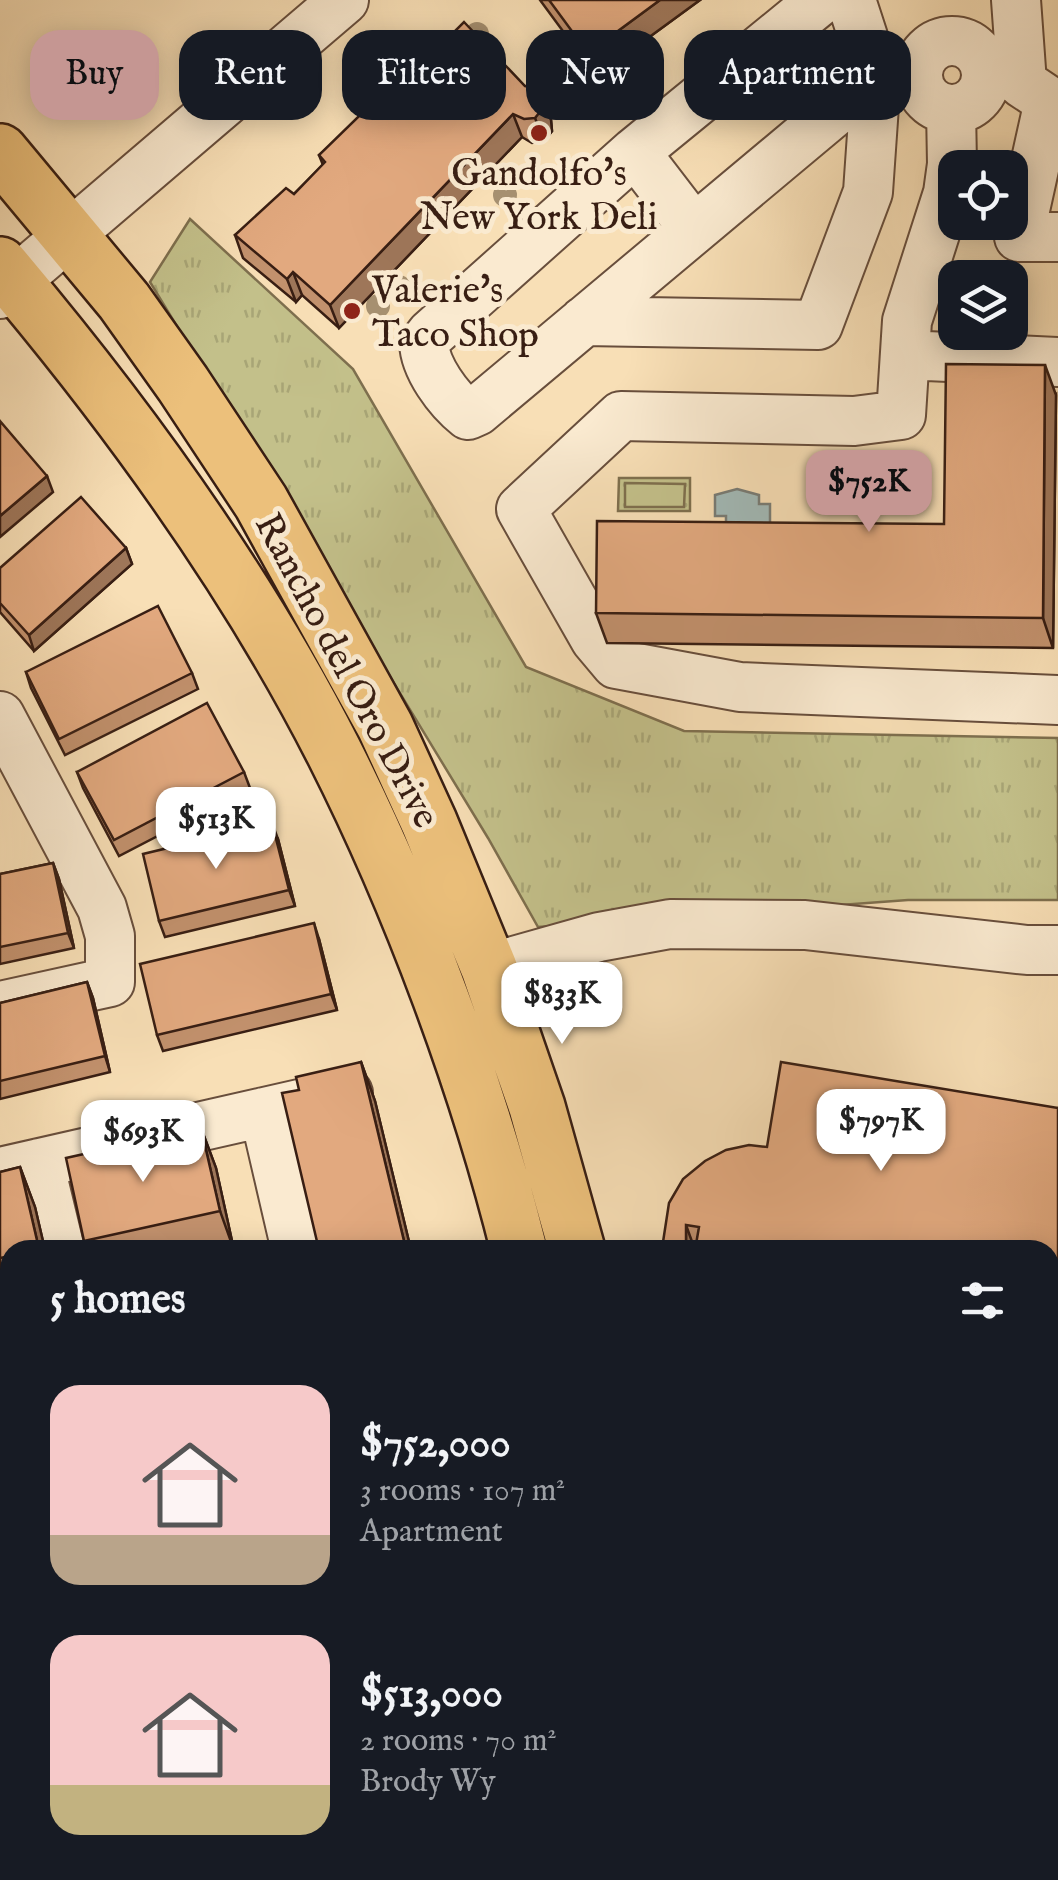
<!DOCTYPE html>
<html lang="en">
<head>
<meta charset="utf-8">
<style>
	:root { --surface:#171b24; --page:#20242c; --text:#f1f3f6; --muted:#9ea1a6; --accent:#c59692 }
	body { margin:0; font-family:"IM FELL English",serif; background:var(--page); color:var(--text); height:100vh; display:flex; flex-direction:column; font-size:38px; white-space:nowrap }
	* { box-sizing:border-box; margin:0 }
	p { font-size:32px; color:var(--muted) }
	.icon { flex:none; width:55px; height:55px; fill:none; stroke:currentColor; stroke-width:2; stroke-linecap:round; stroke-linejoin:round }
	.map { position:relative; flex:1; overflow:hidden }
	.panel { position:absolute; left:0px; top:1240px; width:1060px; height:640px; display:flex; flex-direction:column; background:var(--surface); border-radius:30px 30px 0 0; box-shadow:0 5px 25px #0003 }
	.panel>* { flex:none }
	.banner { position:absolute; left:30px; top:30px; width:1000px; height:90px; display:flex; gap:20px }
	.controls { position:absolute; left:938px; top:150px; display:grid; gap:20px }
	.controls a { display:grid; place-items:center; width:90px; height:90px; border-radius:20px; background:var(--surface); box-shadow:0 5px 25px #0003; font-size:50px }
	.price { position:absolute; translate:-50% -85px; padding:0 22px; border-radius:20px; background:#fff; color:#222; font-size:32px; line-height:65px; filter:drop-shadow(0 2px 5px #0008) }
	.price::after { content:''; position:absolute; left:50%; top:60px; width:30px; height:22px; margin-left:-15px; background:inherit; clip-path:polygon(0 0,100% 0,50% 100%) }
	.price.active { background:var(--accent); color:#111 }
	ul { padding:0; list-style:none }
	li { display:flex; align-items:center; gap:30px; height:250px; padding:0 50px }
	li span { display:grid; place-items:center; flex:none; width:280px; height:200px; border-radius:30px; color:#555 }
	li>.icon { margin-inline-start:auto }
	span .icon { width:120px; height:120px; fill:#fffc; stroke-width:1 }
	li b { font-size:42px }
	h2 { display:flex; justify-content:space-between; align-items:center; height:120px; padding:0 50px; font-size:42px }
	.tag { padding:0 35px; border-radius:30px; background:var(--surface); box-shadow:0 5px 25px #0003; font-size:35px; line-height:90px }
	.tag.active { background:var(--accent); color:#111 }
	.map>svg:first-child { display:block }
	.grass { fill:url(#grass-tufts); stroke:#7e6f4e; stroke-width:2.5 }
	.park { fill:url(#park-dots); stroke:#7e6f4e; stroke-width:2.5 }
	.garden { fill:#c3c08a; stroke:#7e6f4e; stroke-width:2.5 }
	.water { fill:#a2bab8; stroke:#787c76; stroke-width:2.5 }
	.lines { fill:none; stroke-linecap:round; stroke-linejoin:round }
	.minor-casing { stroke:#684e3c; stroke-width:52 }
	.major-casing { stroke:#381e13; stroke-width:60 }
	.minor { stroke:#faead0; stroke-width:48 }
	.major { stroke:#ecc07b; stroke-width:55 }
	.tree { fill:#a69070 }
	.wall { fill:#c2916d; stroke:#381e13; stroke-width:2.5 }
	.shaded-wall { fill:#9e7659; stroke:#381e13; stroke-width:2.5 }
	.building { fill:#e2a97f; stroke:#381e13; stroke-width:2.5 }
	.poi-dot { fill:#8f2418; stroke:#faead0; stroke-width:4 }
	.labels { text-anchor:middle; stroke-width:10; stroke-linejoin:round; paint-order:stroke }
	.poi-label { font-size:38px; fill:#381e13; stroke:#faead0 }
	.street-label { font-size:38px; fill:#381e13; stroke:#faead0 }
</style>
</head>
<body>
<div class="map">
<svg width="1058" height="1880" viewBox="0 0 1058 1880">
	<defs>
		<pattern id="grass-tufts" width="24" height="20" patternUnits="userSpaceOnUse" patternTransform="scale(2.5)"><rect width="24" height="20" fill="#c3c08a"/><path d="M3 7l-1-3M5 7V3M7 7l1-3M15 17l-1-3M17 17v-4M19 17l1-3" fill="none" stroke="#a8a576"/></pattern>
		<pattern id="park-dots" width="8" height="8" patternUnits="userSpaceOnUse" patternTransform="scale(2.5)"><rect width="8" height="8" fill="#c3c08a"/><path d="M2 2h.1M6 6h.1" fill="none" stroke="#a8a576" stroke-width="1.8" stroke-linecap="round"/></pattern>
	</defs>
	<rect width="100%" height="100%" fill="#f8dfb6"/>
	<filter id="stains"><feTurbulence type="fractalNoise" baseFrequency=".002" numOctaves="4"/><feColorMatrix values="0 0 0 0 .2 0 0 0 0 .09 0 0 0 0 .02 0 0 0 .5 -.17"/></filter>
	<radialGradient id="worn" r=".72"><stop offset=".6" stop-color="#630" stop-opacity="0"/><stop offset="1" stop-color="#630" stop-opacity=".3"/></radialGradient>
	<path class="grass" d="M190,219L353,369L526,667L684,731L1058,738V900H908L538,927L488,838L150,282Z"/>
	<path class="park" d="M619,478H690V511H618Z"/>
	<path class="garden" d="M625,483L685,484L684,507H625Z"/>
	<path class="water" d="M737,489L759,495V504H770V528H726V516H715V495Z"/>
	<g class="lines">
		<defs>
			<path id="minor" d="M851,0L876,77L906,79
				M1016,0L1022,83L1058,107
				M918 75a34 34 0 1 1 68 0a34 34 0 1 1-68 0Z
				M1049,101L1019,237H1058
				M951,109L952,164L948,193L907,321L901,415L854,421L621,416L521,509L595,639L616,664L740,687L1058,700
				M635,152L694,229
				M0,294L344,0
				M584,321L818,325L868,192L876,77L477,411L468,415C448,399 425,368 424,343L431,334L635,152L821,0
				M905,355L1058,362
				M0,716L102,908L110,936V982L0,1006
				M489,968L599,937L670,924L805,925L1027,950H1058
				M264,1112L296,1250
				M39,1163L60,1250
				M0,1172L348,1093
				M1050,1469H1058
				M0,1549L10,1552
				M1050,1565H1058
				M0,1760L10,1759
				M46,1870V1880
				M331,1870V1880
				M817,1870L818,1880"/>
			<path id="major" d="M0,152L124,301L183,384L261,502L385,726L429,822L489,968L537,1107L577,1250
				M0,265C127,415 245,577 334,752C411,904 478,1085 519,1250
				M604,1870V1880
				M661,1870L662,1880"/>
		</defs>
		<use href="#minor" class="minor-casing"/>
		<use href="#major" class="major-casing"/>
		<use href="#minor" class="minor"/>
		<use href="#major" class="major"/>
	</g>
	<g class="tree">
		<circle cx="477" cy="34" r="12"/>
		<circle cx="590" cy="77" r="12"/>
		<circle cx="559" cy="102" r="12"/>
		<circle cx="505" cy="195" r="12"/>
		<circle cx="399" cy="287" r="12"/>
		<circle cx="378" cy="306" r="12"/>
	</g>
	<path class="wall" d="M540,0H700L596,76Z
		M400,86H525L542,97L551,120L552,131L544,141L532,143L522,137L339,328L302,295L296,302L243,258L235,235L294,194L323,165L319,155Z
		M1056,395L1053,648L607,643L596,613L944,524Z
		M126,548L132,564L34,651L0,612V568Z
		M26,672L192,673L198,689L65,755L31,688Z
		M77,772H244L250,788L119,856L83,788Z
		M278,839L295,906L165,937L159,921Z
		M53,863L59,879L74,948L0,964V874Z
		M319,939L337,1010L163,1051L157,1035Z
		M87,982L93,998L110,1072L0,1099V1003Z
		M361,1062L375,1101L411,1250H319L299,1090Z
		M1058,1108V1373L1050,1376V1250H664L663,1242L767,1147Z
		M201,1128L216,1168L234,1250H88L84,1241Z
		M20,1167L35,1207L45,1250H10V1299L0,1301V1172Z
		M0,1327L10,1354V1496H0Z
		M1050,1591L1058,1613V1711H1050Z
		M1058,1822V1847L1050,1870V1823Z
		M102,1870H122V1876H105Z
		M168,1870H199V1874H170Z
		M221,1870H314V1880H224Z
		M353,1870H452L453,1880H356Z"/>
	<path class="shaded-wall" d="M660,0H700L596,76L588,53Z
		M542,97L551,120L552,131L544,141L535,118Z
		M513,114L522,137L339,328L330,305Z
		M293,272L302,295L296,302L287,279Z
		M1045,365L1056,395L1053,648L1043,618Z
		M47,476L53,492L0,537V516Z
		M126,548L132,564L34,651L29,635Z
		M272,823L278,839L295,906L289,890Z
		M53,863L59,879L74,948L68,933Z
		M314,923L319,939L337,1010L331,994Z
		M87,982L93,998L110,1072L105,1056Z
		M361,1062L375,1101L411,1250H407L404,1241Z
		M201,1128L216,1168L234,1250L220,1211Z
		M20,1167L35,1207L45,1250L39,1249Z
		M686,1225L695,1250H686Z
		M0,1327L10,1354V1476L3,1456L0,1392Z
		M1050,1591L1058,1613V1695L1053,1681Z
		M304,1870H314V1880H308Z
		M441,1870H452L453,1880H444Z"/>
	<path class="building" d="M549,0H660L588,53Z
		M464,22L525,86L536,88L542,97L543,108L535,118L524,119L513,114L330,305L293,272L287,279L235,235L286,188L294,194L325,162L319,155L395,81L400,86Z
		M946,364L1045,365L1043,618L596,613L597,521L944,524Z
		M0,421L47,476L0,516Z
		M81,497L126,548L29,635L0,603V568Z
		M158,606L192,673L59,739L26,672Z
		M207,703L244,772L114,840L77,772Z
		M272,823L289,890L159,921L143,854Z
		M53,863L68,933L0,947V874Z
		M314,923L331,994L157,1035L140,964Z
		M87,982L105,1056L0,1081V1003Z
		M361,1062L404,1241L367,1250H319L282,1093L299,1090L296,1077Z
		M781,1062L1058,1108V1338L1050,1342V1250H695L699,1227L686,1225V1250H664L663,1242L669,1203L683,1179L705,1161L726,1150L749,1145L767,1147Z
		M201,1128L220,1211L84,1241L66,1158Z
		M20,1167L39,1249L10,1250V1256L0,1258V1172Z
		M0,1392L3,1456H0Z
		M1050,1598L1053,1681H1050Z
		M1058,1822V1839L1050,1840V1823Z
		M1050,1848H1058V1880H867V1870H1050Z"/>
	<g class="poi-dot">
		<circle cx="539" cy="133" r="10"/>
		<circle cx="352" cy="311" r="10"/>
	</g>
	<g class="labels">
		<g class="poi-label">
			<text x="539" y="185">Gandolfo's<tspan x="539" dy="44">New York Deli</tspan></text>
			<text x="372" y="302" text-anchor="start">Valerie's<tspan x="372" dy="44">Taco Shop</tspan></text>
		</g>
		<g class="street-label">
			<text transform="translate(348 670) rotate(62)" y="13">Rancho del Oro Drive</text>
		</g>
	</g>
	<rect width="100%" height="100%" filter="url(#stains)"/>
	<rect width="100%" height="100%" fill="url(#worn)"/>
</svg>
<div class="controls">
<a><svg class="icon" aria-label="locate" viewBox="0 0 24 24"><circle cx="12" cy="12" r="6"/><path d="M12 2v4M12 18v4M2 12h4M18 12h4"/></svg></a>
<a><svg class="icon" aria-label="layers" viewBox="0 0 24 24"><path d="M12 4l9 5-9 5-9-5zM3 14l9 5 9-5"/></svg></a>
</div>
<b class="price active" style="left:869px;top:535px">$752K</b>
<b class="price" style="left:216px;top:872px">$513K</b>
<b class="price" style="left:562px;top:1047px">$833K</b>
<b class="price" style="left:881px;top:1174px">$797K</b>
<b class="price" style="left:143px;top:1185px">$693K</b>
<div class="banner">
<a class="tag active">Buy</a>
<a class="tag">Rent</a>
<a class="tag">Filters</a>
<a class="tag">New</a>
<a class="tag">Apartment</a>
</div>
<section class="panel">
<h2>5 homes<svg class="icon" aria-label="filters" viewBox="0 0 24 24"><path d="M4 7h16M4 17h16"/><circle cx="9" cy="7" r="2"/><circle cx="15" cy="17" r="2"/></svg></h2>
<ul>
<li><span style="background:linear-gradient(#f6c9c9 75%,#b9a48a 0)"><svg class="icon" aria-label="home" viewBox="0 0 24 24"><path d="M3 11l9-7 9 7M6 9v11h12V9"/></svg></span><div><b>$752,000</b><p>3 rooms · 107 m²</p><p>Apartment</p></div></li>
<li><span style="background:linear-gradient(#f6c9c9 75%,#c2b280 0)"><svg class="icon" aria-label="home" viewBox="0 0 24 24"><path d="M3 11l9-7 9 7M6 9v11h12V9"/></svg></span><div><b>$513,000</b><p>2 rooms · 70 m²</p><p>Brody Wy</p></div></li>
</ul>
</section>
</div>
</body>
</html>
